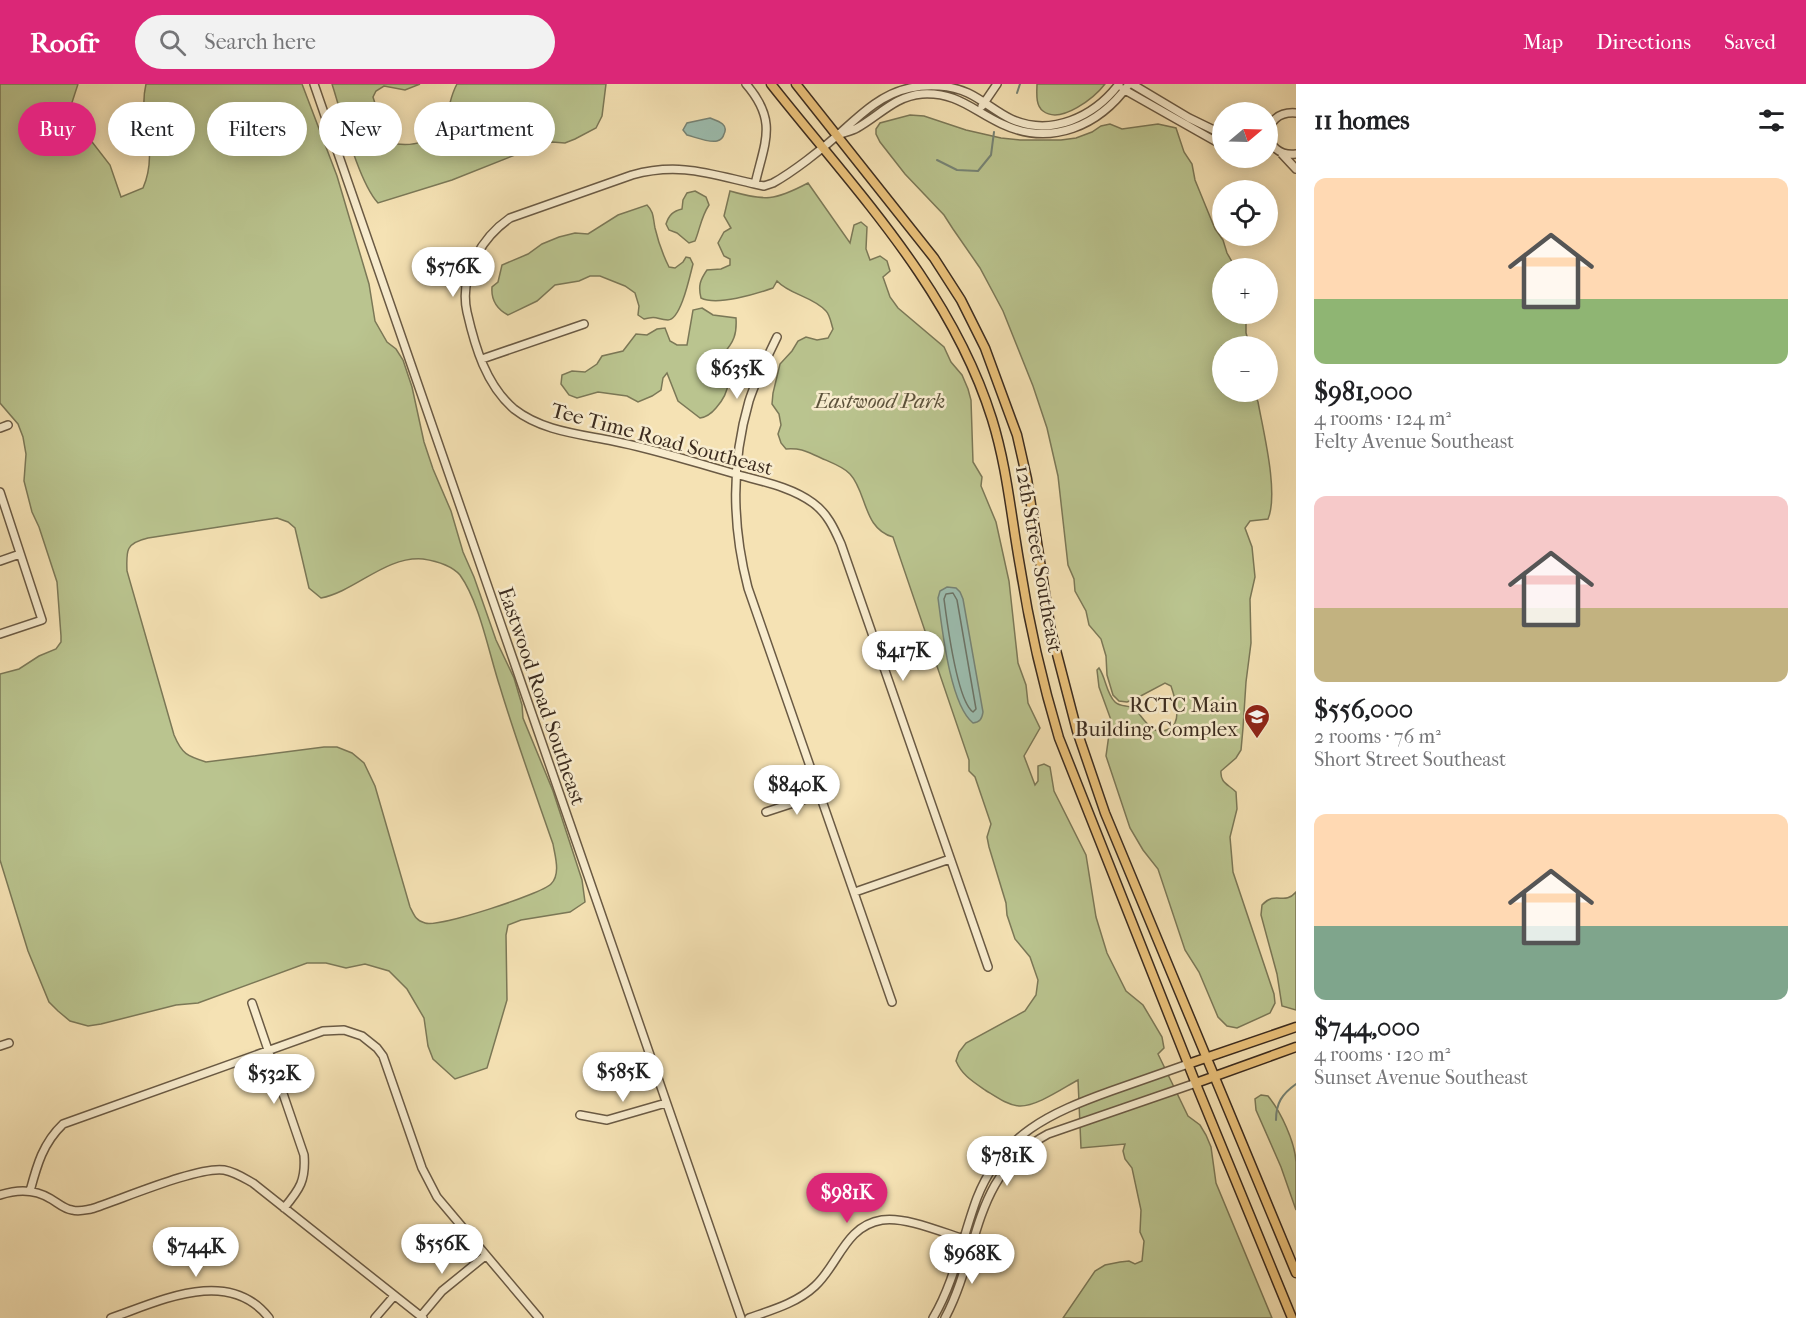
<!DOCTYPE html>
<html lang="en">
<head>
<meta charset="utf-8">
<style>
	:root { --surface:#fff; --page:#f2f2f2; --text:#202124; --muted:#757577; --accent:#db2777 }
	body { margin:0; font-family:"IM FELL French Canon",serif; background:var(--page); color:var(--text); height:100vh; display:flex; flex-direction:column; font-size:22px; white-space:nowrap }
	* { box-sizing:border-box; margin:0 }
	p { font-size:20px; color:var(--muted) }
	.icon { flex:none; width:33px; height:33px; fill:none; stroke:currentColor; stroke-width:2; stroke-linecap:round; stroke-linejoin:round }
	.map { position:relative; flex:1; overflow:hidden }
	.details { display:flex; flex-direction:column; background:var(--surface); width:510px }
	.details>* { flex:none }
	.top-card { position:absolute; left:18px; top:18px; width:570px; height:54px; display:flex; gap:12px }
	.needle { width:39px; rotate:71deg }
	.controls { position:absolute; left:1212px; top:18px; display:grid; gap:12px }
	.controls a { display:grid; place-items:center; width:66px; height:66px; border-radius:50%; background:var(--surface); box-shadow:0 3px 15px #0003; font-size:30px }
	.price { position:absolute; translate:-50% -51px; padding:0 14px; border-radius:21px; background:#fff; color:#222; font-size:20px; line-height:39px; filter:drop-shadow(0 2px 3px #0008) }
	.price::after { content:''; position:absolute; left:50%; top:36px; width:18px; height:14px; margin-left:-9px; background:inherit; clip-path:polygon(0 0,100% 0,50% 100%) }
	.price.on { background:var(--accent); color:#fff }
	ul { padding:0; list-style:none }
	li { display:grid; align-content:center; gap:12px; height:318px; padding:0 18px }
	li span { display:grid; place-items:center; height:186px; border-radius:12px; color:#555 }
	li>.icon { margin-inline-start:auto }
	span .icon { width:108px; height:108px; fill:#fffc; stroke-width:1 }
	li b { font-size:26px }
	h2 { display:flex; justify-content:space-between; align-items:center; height:72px; padding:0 18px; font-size:26px }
	.tag { padding:0 21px; border-radius:27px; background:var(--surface); box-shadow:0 3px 15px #0003; font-size:21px; line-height:54px }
	.tag.on { background:var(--accent); color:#fff }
	header { display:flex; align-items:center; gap:36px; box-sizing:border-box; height:84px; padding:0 30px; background:var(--accent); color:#fff }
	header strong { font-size:28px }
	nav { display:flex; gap:33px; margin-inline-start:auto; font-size:21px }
	.search { width:420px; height:54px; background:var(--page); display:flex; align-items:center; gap:15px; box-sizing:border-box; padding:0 21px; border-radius:33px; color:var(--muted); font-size:22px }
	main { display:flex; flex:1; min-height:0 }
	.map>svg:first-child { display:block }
	.green { fill:#bac48f; stroke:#7b7857; stroke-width:1.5; fill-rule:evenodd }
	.water { fill:#9cbdaf; stroke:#768375; stroke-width:1.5 }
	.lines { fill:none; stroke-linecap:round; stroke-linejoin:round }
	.shore { stroke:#6c7467; stroke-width:1.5 }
	.stream { stroke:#768375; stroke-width:2 }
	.minor-casing { stroke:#6a5a44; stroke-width:10 }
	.major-casing { stroke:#3c2c1f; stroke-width:11 }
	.minor { stroke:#f8ecce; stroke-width:7 }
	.major { stroke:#eac17a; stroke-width:8 }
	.labels { text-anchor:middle; stroke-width:5; stroke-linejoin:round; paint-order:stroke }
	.park-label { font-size:21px; font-style:italic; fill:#5c523b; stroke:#f8ecce }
	.street-label { font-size:21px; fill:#3c2c1f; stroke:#f8ecce }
	.poi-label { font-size:21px; fill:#3c2c1f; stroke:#f8ecce; text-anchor:end }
</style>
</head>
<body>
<header>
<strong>Roofr</strong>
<div class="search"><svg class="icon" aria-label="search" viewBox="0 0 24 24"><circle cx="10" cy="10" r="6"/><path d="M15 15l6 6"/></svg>Search here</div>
<nav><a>Map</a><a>Directions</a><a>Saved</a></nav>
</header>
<main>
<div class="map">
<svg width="1296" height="1234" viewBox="0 0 1296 1234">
	<rect width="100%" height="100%" fill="#f5e2b4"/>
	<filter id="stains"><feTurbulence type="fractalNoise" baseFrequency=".00333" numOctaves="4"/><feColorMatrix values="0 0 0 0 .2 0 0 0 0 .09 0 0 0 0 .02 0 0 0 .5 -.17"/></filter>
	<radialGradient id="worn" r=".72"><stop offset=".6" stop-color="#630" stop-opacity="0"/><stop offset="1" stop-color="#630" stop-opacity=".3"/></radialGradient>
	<path class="green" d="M0,0H78L65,40L82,45L110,81L121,113L143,104C160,64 137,38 146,0H302L337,92L369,200L375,237L387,258L396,265L403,276L412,303L424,358L433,385L451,427L463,468L474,493L496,556L514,594L522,621L523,634L553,707L582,796L585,818L570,828L521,836L508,841L506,851L507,916L487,984L455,995L433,975L428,962L424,934L407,905L389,887L365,880L346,884L326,879H307L198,919L176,921L101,940L88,942L70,937L58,927L49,918L28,867L0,776V590L19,585L39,572L56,565L61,558V552L57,498L39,443L32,428L24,397L26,370L23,353L18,340L0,319ZM277,434L288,438L295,444L309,504L321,514C356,507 385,472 423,475C436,477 451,481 460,491C480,519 489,570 500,603C516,656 535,708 553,760C555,772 561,790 551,800C541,810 438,844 425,839C416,837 414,831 410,823L375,702L364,679L352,669L337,663H324L206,678C187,672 182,670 174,651L127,487C126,466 126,459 148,454Z
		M332,0H420L405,6L384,2L376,7L373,13L387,58C413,65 436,58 446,32C451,19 450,13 457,0H606L602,32L596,44L575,55L565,59L552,58L520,69L452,96L378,119C358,97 342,31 332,0Z
		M1037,0H1105C1095,13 1061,41 1043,27C1035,21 1037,8 1037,0Z
		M910,31L924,32L966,46L1001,54L1020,56H1061L1076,54L1092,48L1101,42L1110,40L1122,45L1158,40L1176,44L1184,68L1192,80L1195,96L1215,145L1223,156L1227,169L1235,183L1222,184V230H1246V249L1250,262H1222V308H1254L1258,318C1263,346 1279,409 1268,435L1250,437L1245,444L1252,463L1255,493L1250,515L1251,559L1246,598L1243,644L1241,666L1236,674L1221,687C1220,699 1228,700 1236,708L1237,725L1230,753L1233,788L1274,910L1275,919L1270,929L1237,944L1227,942L1218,933L1199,888L1185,866L1158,785L1143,766L1130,744L1106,672L1111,636L1099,603L1097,586L1099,584C1106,594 1106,609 1115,618C1121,624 1130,620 1136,626C1142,633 1147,642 1155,646C1160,648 1165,647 1169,645C1183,638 1175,614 1171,602L1165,599L1135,615L1127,618L1119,617L1113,611L1107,591L1106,572L1101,555L1089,541L1086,527L1075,507L1074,495L1068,481L1058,392L1047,344L1033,302L1003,227L980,184L953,145L944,131L905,90L880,58L876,50V45L880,39Z
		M808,99L850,159L854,141L861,138L867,143L866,165L870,176L880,172L887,177L890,187L883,193L890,213L898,224L944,263L951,278L962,291L968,305L971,316L973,378L982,393L981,402L996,438L1009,497L1018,579L1026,601L1028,619L1040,644L1024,672L1035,701L1038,697V682L1044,680L1050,683L1054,707L1086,771L1096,833L1107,869L1126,907L1143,921L1162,953L1164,964L1158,970L1188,1032L1200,1041L1206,1051L1211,1063L1216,1099L1272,1234H1063L1095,1187L1105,1181L1120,1178L1129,1177L1135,1180L1142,1177L1144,1157L1140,1148L1141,1126L1132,1084L1125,1075L1123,1067L1125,1060L1081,1064L1078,996C1063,1004 1036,1023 1019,1022C1007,1021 995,1012 985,1006C972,997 962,991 956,977L959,968L966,959L1025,927L1036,911L1038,896L1030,873L1015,855L1007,831L1006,819L989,763L987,753L991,740L975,693L969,687V676L893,453C863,445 867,408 850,390C844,383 830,378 821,374C807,368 803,364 786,365L781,359L778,350L781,341L779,330L772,320L773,309L780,280L792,267L798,257L806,253L817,256L828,254L833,245C831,239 830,231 826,227C812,212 790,211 777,197L773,204C756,210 717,222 701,214C698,202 700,196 707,186L721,185L730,181V175L724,172L718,159L724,148L731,144L724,132L730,107C766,117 774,117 808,99Z
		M695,107L706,113L709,121C701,133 700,145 695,157L689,159L677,149L669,146L666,140C669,131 673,127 682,125L683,116L687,109Z
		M647,121C654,128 653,134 655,144C658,157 663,171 669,183L675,184L683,178L686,173L690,174L693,180C690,191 681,236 668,236C657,236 658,231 644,235L638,231L639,222L635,209L625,202L600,192H590L579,197L555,201L537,217L508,231C497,225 491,215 492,203L498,198L502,181L528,170L542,160L559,153L575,149L588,150L618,131Z
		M702,224L713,231L736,234C737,250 734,258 723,270C730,293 732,306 716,324C711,330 707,333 700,334L678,317L667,289L663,294L661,306L652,312L638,318L627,312L598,308L577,314L569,311L561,300L562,291L572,287L585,288L597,280L602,272L623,267L636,250L647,251L657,245L665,244L670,257L677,261H687L693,226Z
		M1296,808V926L1282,922L1277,890L1261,831L1262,821C1276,806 1284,822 1296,808Z
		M1261,1011L1268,1012C1281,1028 1295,1058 1296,1078C1296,1094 1296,1110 1296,1126L1281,1083L1256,1026L1255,1015Z"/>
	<path class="water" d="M710,34C718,37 729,40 724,50C723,54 721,56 717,57C709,59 695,53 687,51L683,46L687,39Z
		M947,503L956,504L960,508L963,515L983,628C982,635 980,638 973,639C950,621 942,544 938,514L940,507Z"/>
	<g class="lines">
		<path class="shore" d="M953,509L957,516L976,625L973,628C957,617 947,538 944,515L946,510Z"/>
		<path class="stream" d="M1017,9L1020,0
			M937,76L957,86L978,87L991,71L994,48
			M1276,1036C1276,1019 1282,1010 1296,1000"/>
		<defs>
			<path id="minor" d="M314,0L741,1234
				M746,0C778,37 765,57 755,100
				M1132,0L1189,34L1222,50
				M1123,5L1222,61
				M982,22L997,0
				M1296,29C1259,26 1261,74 1296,70
				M840,50C846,48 852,47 857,44C879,32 895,12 922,10C957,8 972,26 1002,40C1051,63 1099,42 1129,0
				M1282,70L1296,85
				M777,253C767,274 756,295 749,317C731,379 732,442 748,504L892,918
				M482,275L584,240
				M0,344L8,341
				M0,408L42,536L0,550
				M0,477L20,470
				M766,728L821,710
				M855,808L950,775
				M988,883L841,460C834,444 827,429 813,419C790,402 759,397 732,389C693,378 654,365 613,357C579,350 542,347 514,325C486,301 475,263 467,228C459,192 481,154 510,134L632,91C679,78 710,90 755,100L764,102L773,99C793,88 821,66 839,50C860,31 881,10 910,4C928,0 951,1 968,9C983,16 996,28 1011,35C1051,53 1094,33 1119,0
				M252,919L304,1071C306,1096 300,1105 284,1124
				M0,962L9,959
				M580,1031L607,1036L666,1019
				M30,1107C37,1081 43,1059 63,1040L323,947L344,946L362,952L377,964L383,972L422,1084L437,1113L539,1234
				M0,1111C18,1105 35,1105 51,1115C58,1119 64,1125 72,1126C79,1128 85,1126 91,1125C120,1116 198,1082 224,1086C235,1088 244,1094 253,1099L423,1234
				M421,1232L442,1207L485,1172
				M111,1234C160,1217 229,1182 269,1234
				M375,1234L394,1212
				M749,1234C772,1226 797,1219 815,1202C839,1180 845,1142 882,1136C905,1132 944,1149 967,1156
				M933,1234C955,1197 962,1154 977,1114C1002,1050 1050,1029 1111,1007C1136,998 1162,989 1188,980
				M945,1234C981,1166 971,1091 1048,1050L1196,999"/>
			<path id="major" d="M771,0C854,105 951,204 992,335C1007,383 1011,432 1020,482C1029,540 1042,597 1059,654L1198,1005L1292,1234
				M796,0L934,174L961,216L985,264L1017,351L1027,395L1051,547L1077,647L1105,729L1296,1189
				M1188,980L1296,943
				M1196,999L1296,963"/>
		</defs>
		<use href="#minor" class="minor-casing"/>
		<use href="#major" class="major-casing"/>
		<use href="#minor" class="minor"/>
		<use href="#major" class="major"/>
	</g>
	<defs>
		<symbol id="university-pin" viewBox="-11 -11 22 30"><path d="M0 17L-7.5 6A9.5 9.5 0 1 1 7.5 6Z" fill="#8f2418" stroke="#f8ecce"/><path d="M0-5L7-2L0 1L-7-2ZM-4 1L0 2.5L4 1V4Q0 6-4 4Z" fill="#fff"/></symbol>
	</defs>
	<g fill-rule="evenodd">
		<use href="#university-pin" x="1242" y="618" width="30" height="40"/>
	</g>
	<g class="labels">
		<g class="park-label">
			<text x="880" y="324">Eastwood Park</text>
		</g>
		<g class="street-label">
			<text transform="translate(662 355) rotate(15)" y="7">Tee Time Road Southeast</text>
			<text transform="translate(1039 475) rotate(80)" y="7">12th Street Southeast</text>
			<text transform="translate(542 612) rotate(71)" y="7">Eastwood Road Southeast</text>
		</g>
		<g class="poi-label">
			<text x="1238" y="628">RCTC Main<tspan x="1238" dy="24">Building Complex</tspan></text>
		</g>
	</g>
	<rect width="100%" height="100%" filter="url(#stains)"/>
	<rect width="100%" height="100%" fill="url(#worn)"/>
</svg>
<div class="controls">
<a><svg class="needle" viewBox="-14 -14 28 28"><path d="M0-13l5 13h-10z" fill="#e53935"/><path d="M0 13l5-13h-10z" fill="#757577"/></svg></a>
<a><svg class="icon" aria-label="locate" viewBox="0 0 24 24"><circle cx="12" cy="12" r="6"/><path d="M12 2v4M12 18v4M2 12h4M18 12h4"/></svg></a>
<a>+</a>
<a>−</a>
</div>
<b class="price" style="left:453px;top:214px">$576K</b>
<b class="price" style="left:737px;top:316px">$635K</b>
<b class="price" style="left:903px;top:598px">$417K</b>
<b class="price" style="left:797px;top:732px">$840K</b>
<b class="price" style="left:623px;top:1019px">$585K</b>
<b class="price" style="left:274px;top:1021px">$532K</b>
<b class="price" style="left:1007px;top:1103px">$781K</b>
<b class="price on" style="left:847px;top:1140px">$981K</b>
<b class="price" style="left:442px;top:1191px">$556K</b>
<b class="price" style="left:196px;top:1194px">$744K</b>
<b class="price" style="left:972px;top:1201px">$968K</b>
<div class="top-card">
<a class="tag on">Buy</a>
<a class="tag">Rent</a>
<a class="tag">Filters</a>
<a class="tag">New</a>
<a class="tag">Apartment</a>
</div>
</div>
<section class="details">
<h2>11 homes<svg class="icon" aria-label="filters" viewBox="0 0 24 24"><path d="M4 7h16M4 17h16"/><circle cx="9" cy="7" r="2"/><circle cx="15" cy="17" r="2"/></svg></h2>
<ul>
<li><span style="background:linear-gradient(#ffd9b3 65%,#8fb573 0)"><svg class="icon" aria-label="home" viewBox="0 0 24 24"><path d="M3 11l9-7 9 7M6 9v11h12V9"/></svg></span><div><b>$981,000</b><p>4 rooms · 124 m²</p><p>Felty Avenue Southeast</p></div></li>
<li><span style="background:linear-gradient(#f6c9c9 60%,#c2b280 0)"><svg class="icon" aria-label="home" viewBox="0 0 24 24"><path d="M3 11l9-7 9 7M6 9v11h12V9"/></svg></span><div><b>$556,000</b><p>2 rooms · 76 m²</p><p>Short Street Southeast</p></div></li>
<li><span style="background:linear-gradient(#ffd9b3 60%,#7fa58c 0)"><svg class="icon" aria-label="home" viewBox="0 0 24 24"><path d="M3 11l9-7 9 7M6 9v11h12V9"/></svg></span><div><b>$744,000</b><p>4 rooms · 120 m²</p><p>Sunset Avenue Southeast</p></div></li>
</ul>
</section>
</main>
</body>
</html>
